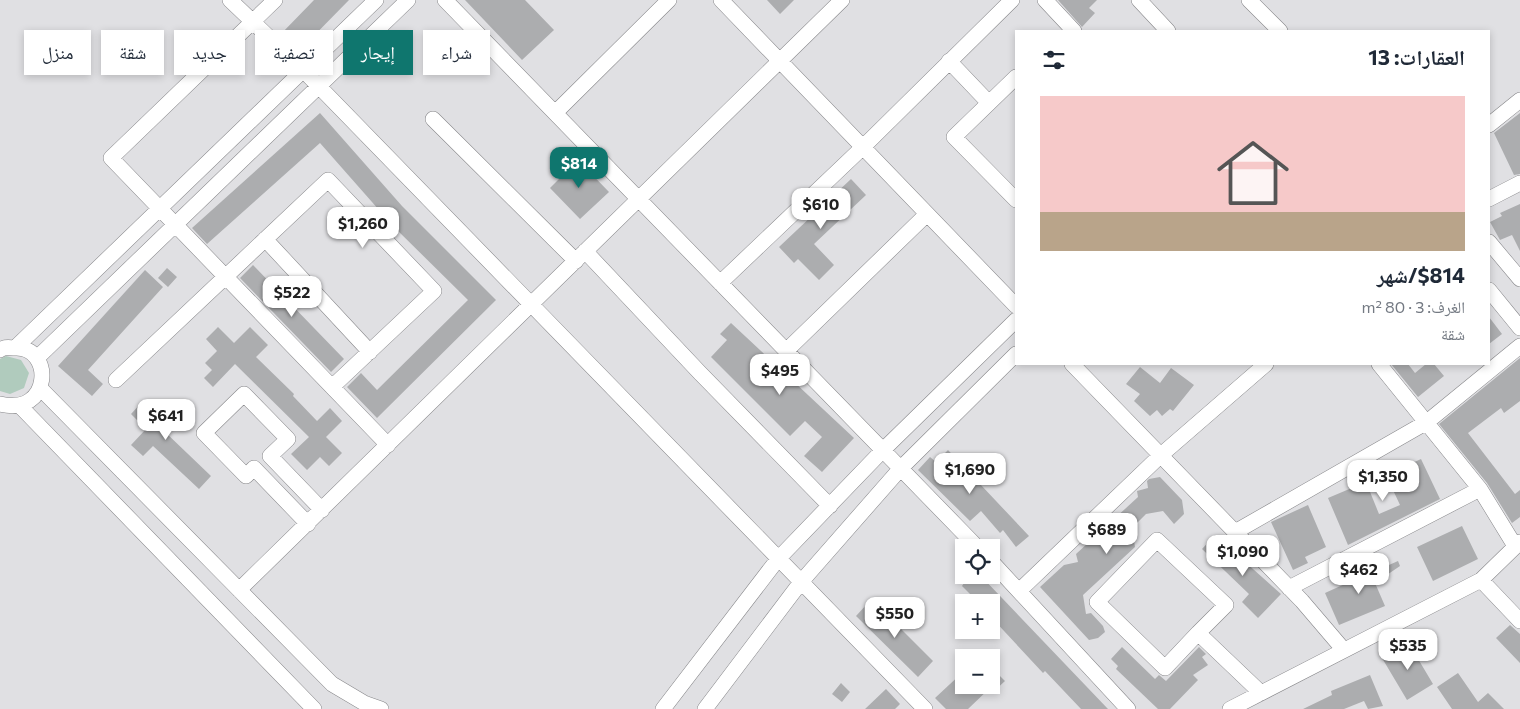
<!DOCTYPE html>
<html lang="ar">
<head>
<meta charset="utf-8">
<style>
	:root { --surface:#fff; --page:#f2f2f3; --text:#1f2937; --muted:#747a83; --accent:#0f766e }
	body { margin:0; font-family:Commissioner,"Noto Naskh Arabic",sans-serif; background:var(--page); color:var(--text); direction:rtl; height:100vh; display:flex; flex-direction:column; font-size:19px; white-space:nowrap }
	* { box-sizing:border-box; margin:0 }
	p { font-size:16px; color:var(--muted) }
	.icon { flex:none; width:28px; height:28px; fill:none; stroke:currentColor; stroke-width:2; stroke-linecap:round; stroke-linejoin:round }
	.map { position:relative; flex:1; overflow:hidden; direction:ltr }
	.drawer { position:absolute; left:1015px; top:30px; width:475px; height:335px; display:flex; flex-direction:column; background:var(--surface); border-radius:0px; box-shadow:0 2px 8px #0003; direction:rtl }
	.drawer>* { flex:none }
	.banner { position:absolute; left:15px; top:30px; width:475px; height:45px; direction:rtl; display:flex; gap:10px }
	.buttons { position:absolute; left:955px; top:539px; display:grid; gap:10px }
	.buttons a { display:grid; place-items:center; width:45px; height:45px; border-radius:0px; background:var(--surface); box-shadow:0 2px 8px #0003; font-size:25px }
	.price { position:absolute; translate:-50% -42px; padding:0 11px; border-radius:10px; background:#fff; color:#222; font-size:16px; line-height:32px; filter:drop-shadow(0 1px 2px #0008) }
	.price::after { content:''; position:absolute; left:50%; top:30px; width:15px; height:11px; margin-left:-8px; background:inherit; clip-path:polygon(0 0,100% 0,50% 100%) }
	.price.active { background:var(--accent); color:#fff }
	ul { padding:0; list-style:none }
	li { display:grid; align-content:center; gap:10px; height:265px; padding:0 25px }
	li span { display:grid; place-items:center; height:155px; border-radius:0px; color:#555 }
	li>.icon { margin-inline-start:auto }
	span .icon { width:90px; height:90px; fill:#fffc; stroke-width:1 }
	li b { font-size:21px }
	h2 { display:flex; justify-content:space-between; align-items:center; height:60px; padding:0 25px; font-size:21px }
	.tag { padding:0 18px; border-radius:0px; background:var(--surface); box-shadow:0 2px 8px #0003; font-size:18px; line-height:45px }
	.tag.active { background:var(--accent); color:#fff }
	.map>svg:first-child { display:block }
	.green { fill:#b0cbbd }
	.building { fill:#acadaf }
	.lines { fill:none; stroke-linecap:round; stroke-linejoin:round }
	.minor-casing { stroke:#868689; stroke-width:16 }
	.minor { stroke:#fff; stroke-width:15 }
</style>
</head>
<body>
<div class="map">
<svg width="1520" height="709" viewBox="0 0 1520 709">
	<rect width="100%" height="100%" fill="#e0e0e3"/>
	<path class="green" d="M6,356L21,360L29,373L24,388L10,394L0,391V359Z"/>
	<path class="building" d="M314,0H349L298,52L280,35Z
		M465,0H525L554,30L522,60Z
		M767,0H794L780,14Z
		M1058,0H1097L1089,8L1095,13L1082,27Z
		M320,113L402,206L496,300L377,418L347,387L361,373L377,390L468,300L394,227L320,143L207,244L192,228Z
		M1520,113V174L1514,175L1494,133Z
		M576,158L609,192L580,219L550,188L566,172L564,169Z
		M851,179L866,195L814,244L834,265L819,280L798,259L794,263L779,247Z
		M1520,204V251L1512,235L1500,240L1490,222L1502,216L1500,213Z
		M253,265L344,359L331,372L240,278Z
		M167,268L177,277L168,287L158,278Z
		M145,270L163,287L88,370L103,384L92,396L58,366Z
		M1489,317L1502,334L1489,344Z
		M731,323L854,438L822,472L804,456L822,437L805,421L790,436L711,357L727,340L720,334Z
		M218,327L234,343L250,327L268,345L256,357L294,394L293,396L317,421L330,408L342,421L326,437L342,453L329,466L320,457L307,470L291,454L309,437L235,364L213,387L204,378L212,370L205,363L217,351L206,339Z
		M1520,358V401L1504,413L1501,408L1468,433L1515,494L1520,490V517L1512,523L1487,483L1439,424Z
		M1391,364H1408L1415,373L1426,364H1434L1444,376L1418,397Z
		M1140,367L1160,383L1171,368L1194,385L1173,411L1170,409L1162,416L1157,410L1150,416L1134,401L1140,394L1126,384Z
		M143,401L156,413L167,401L181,414L164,431L211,476L199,489L153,446L143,456L131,445L146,429L131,414Z
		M948,450L1029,536L1016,547L1003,530L1000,533L981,511L970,521L918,470L930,457L936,462Z
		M1421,459L1440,499L1348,545L1328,498L1366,482L1379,514L1400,505L1386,475Z
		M1160,477L1182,500L1184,514L1174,524L1163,511L1146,514L1132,528L1135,547L1083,595L1086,614L1091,613L1103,626L1105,632L1098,638L1089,640L1040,587L1064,565L1078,562L1076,554L1138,497L1137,491L1148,488L1147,481L1149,479Z
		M1308,505L1326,547L1305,557L1308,563L1293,570L1271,522Z
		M1462,526L1478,559L1433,581L1417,547Z
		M1215,535L1281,594L1258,618L1242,602L1249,594L1202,549Z
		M1386,560L1389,565L1398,561L1400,566L1375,583L1385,606L1339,625L1325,593L1378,569L1376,567Z
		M957,575H980L1108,709H1081L1045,671L1043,673L991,617V602H978L962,586L964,583Z
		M867,604L874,611L878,606L933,661L918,677L856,616Z
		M1510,625L1520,634V663L1496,638Z
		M1408,642L1433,684L1407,700L1382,658Z
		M1122,647L1155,679L1159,675L1166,681L1199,647L1206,654L1202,657L1208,665L1193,675L1198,680L1170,709H1158L1116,669L1118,666L1111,659Z
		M991,667L1005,681L991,694V687L968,709H946L935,698L964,671V685H991Z
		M1458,673L1478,702L1488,693L1504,709H1452L1437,687Z
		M1370,675L1383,706L1368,709L1364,701L1344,709H1303L1332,695L1331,691Z
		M841,683L850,692L842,702L832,694Z
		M886,689L900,704L895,709H865Z"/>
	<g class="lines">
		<defs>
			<path id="minor" d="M230,0L303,70L925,709
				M275,0L111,158L388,445
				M445,0L978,548
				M721,0L1016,306
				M1045,0L1074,31
				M1139,0L1168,31
				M1249,0L1280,31
				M949,61L989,103
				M1016,77L954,137L1016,200
				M555,113L669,0
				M433,119L576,261
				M1489,125L1520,100
				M1489,199L1520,183
				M265,239L370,352
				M1489,242L1520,279
				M585,251L700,373L830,506
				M720,283L862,148L1012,0
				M1489,290L1520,328
				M15,348L376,0
				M0,350C5,346 9,348 15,348C54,346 52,417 0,404
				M786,351L927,214
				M37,358L408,0
				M1072,364L1302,601L1343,649
				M1379,364L1480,489L1515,546
				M116,380L328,180L434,291L332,387
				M41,389L332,684L364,703L381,709
				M19,405L314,709
				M308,524L254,468L246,476L204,433L244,394L288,439L270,456L322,510
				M1235,532L1427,422L1520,346
				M991,561L1128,709
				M1481,580L1520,621
				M1289,588L1480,489
				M239,590L842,0
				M1020,590L1161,455L1266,364
				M1198,633L1165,668L1097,602L1157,540L1226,605L1198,633L1261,693
				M663,709L778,559L883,450L1016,320
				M705,709L801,582L901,468L1016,354
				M1230,709L1481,580L1520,542"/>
		</defs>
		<use href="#minor" class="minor-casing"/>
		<use href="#minor" class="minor"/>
	</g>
</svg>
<div class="buttons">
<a><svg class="icon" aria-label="locate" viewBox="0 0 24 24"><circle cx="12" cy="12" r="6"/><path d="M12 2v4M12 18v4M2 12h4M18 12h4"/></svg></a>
<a>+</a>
<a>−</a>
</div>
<b class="price active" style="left:579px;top:189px">$814</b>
<b class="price" style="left:821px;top:230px">$610</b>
<b class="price" style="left:363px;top:249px">$1,260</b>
<b class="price" style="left:292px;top:318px">$522</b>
<b class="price" style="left:780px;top:396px">$495</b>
<b class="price" style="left:166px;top:441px">$641</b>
<b class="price" style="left:970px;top:495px">$1,690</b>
<b class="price" style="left:1383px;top:502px">$1,350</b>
<b class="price" style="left:1107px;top:555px">$689</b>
<b class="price" style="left:1243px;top:577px">$1,090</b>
<b class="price" style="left:1359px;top:595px">$462</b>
<b class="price" style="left:895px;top:639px">$550</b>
<b class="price" style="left:1408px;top:671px">$535</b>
<div class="banner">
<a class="tag">شراء</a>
<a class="tag active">إيجار</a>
<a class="tag">تصفية</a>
<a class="tag">جديد</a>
<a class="tag">شقة</a>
<a class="tag">منزل</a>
</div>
<section class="drawer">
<h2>العقارات: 13<svg class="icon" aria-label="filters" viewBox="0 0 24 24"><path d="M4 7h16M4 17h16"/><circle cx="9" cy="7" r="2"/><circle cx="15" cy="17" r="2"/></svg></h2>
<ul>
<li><span style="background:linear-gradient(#f6c9c9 75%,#b9a48a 0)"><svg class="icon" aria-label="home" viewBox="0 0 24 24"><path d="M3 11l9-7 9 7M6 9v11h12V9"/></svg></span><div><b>$814/شهر</b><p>الغرف: 3 · 80 m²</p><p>شقة</p></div></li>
</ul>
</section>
</div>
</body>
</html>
